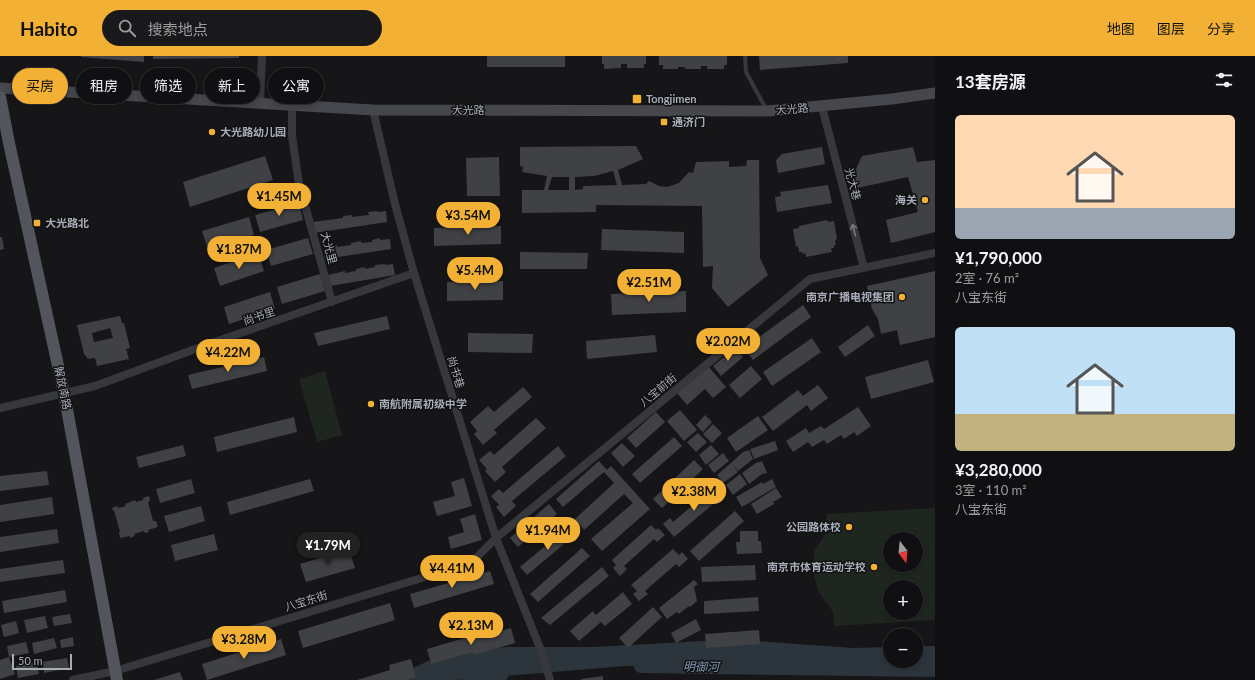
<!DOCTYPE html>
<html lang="zh">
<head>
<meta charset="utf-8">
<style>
	:root { --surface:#101012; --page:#19191b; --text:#f1f3f6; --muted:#9c9d9f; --line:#303032; --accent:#f2b134 }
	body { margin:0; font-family:Lato,"Noto Sans SC",sans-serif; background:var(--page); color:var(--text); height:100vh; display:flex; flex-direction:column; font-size:15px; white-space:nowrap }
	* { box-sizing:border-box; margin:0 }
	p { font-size:13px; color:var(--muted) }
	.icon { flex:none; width:22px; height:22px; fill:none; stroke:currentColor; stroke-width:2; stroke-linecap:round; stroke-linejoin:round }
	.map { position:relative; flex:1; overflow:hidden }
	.panel { display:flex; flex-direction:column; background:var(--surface); width:320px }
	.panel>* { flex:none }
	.hud { position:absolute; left:12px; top:12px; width:380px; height:36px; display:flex; gap:8px }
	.needle { width:26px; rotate:164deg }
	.controls { position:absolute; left:883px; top:476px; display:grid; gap:8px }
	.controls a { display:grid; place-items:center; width:40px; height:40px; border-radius:50%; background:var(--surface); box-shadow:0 2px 6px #0003,0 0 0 1px var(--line); font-size:20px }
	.scale { position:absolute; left:12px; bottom:10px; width:60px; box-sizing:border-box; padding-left:4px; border:2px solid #a8adb8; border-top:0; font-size:11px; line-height:14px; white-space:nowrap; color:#a8adb8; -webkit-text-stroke:3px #111113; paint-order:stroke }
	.price { position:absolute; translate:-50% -34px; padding:0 9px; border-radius:14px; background:var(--accent); color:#111; font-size:13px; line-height:26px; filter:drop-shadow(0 1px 2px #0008) }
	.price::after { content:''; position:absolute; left:50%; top:24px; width:12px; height:9px; margin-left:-6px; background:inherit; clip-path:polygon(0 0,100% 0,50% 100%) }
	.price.on { background:#222; color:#fff }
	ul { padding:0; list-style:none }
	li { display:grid; align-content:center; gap:8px; height:212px; padding:0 20px }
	li span { display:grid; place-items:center; height:124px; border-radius:6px; color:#555 }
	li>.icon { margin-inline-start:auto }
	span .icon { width:72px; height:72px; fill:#fffc; stroke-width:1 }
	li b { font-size:17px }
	h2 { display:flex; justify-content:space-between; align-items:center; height:48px; padding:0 20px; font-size:17px }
	.chip { padding:0 14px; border-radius:18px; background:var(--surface); box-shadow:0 2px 6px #0003,0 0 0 1px var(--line); font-size:14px; line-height:36px }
	.chip.on { background:var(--accent); color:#111 }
	header { display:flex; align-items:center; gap:24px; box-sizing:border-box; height:56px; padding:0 20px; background:var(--accent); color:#111 }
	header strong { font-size:19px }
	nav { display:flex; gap:22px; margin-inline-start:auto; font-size:14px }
	.search { width:280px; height:36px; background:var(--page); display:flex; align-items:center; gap:10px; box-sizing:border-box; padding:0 14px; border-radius:22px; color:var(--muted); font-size:15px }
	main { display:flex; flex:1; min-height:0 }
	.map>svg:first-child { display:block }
	.green { fill:#1e261f; fill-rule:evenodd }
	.water { fill:#2c353c }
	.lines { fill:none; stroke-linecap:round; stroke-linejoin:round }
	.river { stroke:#2c353c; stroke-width:14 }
	.building { fill:#404145; fill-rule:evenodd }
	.lane { stroke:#37383d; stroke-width:4 }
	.street { stroke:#37383d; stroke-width:8 }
	.secondary { stroke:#45474d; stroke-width:11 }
	.primary { stroke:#53555c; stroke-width:12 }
	.oneway { stroke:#757881 }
	.poi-dot { fill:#f2b134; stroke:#111113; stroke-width:1.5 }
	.labels { text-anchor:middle; stroke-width:3; stroke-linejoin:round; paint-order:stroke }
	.poi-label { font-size:11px; font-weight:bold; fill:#a8adb8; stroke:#111113; text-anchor:start }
	.street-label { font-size:11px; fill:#a8adb8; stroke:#111113 }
	.water-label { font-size:12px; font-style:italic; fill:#7f9bb3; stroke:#111113 }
</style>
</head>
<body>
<header>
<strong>Habito</strong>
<div class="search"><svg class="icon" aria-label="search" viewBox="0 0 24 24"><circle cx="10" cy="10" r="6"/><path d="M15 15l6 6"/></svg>搜索地点</div>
<nav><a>地图</a><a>图层</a><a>分享</a></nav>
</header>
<main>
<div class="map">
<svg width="935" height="624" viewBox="0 0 935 624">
	<rect width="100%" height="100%" fill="#161618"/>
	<path class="green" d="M325,315L342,379L317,386L299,323Z
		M935,452V564L834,570L833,556L818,535L813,514L814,496L827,475L826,458ZM890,483H916V509H890ZM890,531H916V557H890Z"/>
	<path class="water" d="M704,585H755L853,592L890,591V605H916V590H935V612L776,609L625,610L455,624H388L428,605L454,597L507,591H594Z"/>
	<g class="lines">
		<path class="river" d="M641,610L935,614
			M468,624L502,618"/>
	</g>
	<path class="building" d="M81,0H144V6L81,1Z
		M153,0H239V2L153,3Z
		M487,0H565V11H487Z
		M602,0H646V8H644V12H627V8H621V12L604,13V8H602Z
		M659,0H727V9H724V13H707V10H701V13H685V11H678V13H663V9H659Z
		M759,0H848V7L760,14Z
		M636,90L643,103L618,114L622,129L646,128L649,125L659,130L667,131L679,127L689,116L693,117L696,106L729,105V111L746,110L747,104H759L760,202L768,219L728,251L712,232L713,210L703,211L702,150L596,149V156L522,157V134H544L547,120L522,116L523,111L520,110V91ZM613,115L617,129L583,130V133L575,134V121L594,120ZM552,121H569V134H548Z
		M822,91L825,108L778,117L776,104L782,98Z
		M913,91L917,106L935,104V176L891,187L886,164L918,156L908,121L857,132L854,117L862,100Z
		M265,100L273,124L190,151L183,126Z
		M499,101L500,140H467L466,102Z
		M828,129L832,147L777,156L775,141L781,140L780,136Z
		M299,147L303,164L260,176L255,159Z
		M377,155V156L386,155L387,166L314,177L313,166L343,162V160L352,159V161L369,159L368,156Z
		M249,161L254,179L208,193L202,175Z
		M827,164L828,166L834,165L837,183L835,184L836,189H834V192H831L832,196L806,201L805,197L802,198V196H799L798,190L796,191L793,173L799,172V170Z
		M501,170V188L434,190V172Z
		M602,173L684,176V197L601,194Z
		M0,181H2L4,193L0,194Z
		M308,182L313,198L271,210L266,194Z
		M380,182V184L390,183L391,193L325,203L324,193L330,192L329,190L337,189V191L351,189V187L361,185V187L372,186V184Z
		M520,196L588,197L587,213H520Z
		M258,197L264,215L220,230L214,212Z
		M385,208V209L393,208L395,219L330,230L328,219L345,215V217L356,215V213L365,211V213L375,211V209Z
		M935,215V281L900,289L897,274L881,278L878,263L872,253L867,230Z
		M320,218L325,235L282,248L277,231Z
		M503,225V244L447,245V226Z
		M686,235V256L612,259L611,238Z
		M270,236L275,253L229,268L224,251Z
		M803,249L811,261L753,304L744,292Z
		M120,260L122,267H124L130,292L126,293L129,303L97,310L95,302L88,303L84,298L77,269ZM110,272L113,282L94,286L92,277Z
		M387,260L390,273L318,290L314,277Z
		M868,269L875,280L845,301L838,291Z
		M468,277L533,278L532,297L468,296Z
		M655,279L657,296L587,303L586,285Z
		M812,282L821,296L772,330L763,316Z
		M735,292L743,301L721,320L713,310Z
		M264,301L267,315L192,333L188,319Z
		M928,304L934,326L871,343L865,321Z
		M708,310L726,331L713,342L705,333L687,349L677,337Z
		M751,310L762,323L740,342L729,329Z
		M818,329L828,342L811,355L807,349L773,375L762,361L798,334L803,340Z
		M523,331L532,341L494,374L497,377L483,389L474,378L477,375L470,366L488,350L494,356Z
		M858,351L871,370L857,380L854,376L844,383L841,379L827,388L824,384L812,391L808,386L793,396L786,385L806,372L809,377L821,370L824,373Z
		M680,354L697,374L684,385L667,365Z
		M656,356L665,366L636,392L627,382Z
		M705,359L712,366L703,376L696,369Z
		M758,360L768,374L736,396L727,382Z
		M294,361L297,376L217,396L214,381Z
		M536,362L546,372L502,411L506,416L495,426L485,415L487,413L479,404L490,395L494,399Z
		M713,368L722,377L712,387L703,378Z
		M698,377L707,386L696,396L687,386Z
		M674,381L682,390L640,427L632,418Z
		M775,385L778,394L754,403L750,393Z
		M622,387L635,400L623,411L611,397Z
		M183,389L186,400L139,412L136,401Z
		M711,389L719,398L706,409L699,399Z
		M558,390L566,400L512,445L516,450L504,461L496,451L499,449L491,440L499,433L503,437Z
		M749,394L753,403L738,415L731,407L743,396Z
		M723,397L729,405L714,417L708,409Z
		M694,404L703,413L662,452L653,443Z
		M599,405L607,414L611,410L650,453L602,495L591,483L633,447L624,438L584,474L575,463L614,427L604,416L563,451L556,443Z
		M762,405L767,417L762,418L749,428L742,417L756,407Z
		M731,407L738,416L723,427L717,419Z
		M47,415L49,429L0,435V420Z
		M740,418L747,428L733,439L726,429Z
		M464,422L472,450L437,460L433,446L455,440L451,426Z
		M191,423L195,437L160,447L156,433Z
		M310,423L314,435L230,459L227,446Z
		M772,423L776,431L742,451L736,441L762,426L763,428Z
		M717,429L725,438L674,481L663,468L670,462L673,466Z
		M776,432L782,441L773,446L774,448L757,458L751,448Z
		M149,440L150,445L148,446L153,465H156L158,471L148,474L149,476L145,477L144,475L134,478L135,480L130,482V480L120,482L119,476H120L114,454L113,455L112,452L117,450L118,452L126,450L125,448L135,444L136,446L143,444V442Z
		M52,441L54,458L0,466V449Z
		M549,448L557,458L518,491L510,482Z
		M201,450L205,465L169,476L164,460Z
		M735,455L744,465L699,505L690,495Z
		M475,458L482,484L451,493L448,481L464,476L460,463Z
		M651,469L656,474L658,472L665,479L657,486L654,483L624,510L627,513L620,520L613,512L616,509L612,504Z
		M568,471L575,479L527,519L520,511Z
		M57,473L59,487L0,496V481Z
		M740,475H758V485H761L762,497L737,498L736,486H740Z
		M214,478L218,494L175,505L171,489Z
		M582,492L590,500L538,546L530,538Z
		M349,493L355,512L306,526L300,508Z
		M673,493L679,499L682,496L688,503L679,511L676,508L645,535L648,538L639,545L633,538L637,535L631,529Z
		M63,504L65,517L0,526V513Z
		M755,509L756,524L702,526L701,511Z
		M602,511L609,520L550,569L541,562Z
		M490,515L494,528L414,552L410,538Z
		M694,524L698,528L694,531L697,545L690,551L689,550L679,558L677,556L667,563L659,552Z
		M65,534L67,546L4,557L2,545Z
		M623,536L632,548L605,570L601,566L579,585L570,575L593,555L596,559Z
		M758,541L759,555L704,558V545Z
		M390,547L395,564L303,592L298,575Z
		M653,551L662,561L628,592L619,582Z
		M70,558L72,567L54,570L52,561Z
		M45,560L48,572L27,577L24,564Z
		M696,563L701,574L676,587L671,577Z
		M16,565L19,577L4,581L1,569Z
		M511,572L515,587L473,599V596L431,608L427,593L468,581L469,584Z
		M759,574L760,588L706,592L705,578Z
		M73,581L74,590L61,592L60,584Z
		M54,582L57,592L34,598L32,587Z
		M281,583L286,599L207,624L202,608Z
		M26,586L29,597L9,601L15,618L0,623V604L9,601L7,590Z
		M67,602L69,612L44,617L42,606Z
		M411,603L416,621L406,624H357L390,614L389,609Z
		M37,606L39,618L18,622L16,610Z
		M180,616L183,624H154Z
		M603,620V624H581V623Z"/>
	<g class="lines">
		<path class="lane" d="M745,0L746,16L766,53"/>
		<path class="street" d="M260,47L262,0
			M292,49V80L299,128L332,246
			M822,51L864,212
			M373,54L395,148L414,217L496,482L542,597L550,624
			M0,352L95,330L206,289L414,217
			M73,624L115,615L471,507L496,482L810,223L935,197"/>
		<path class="secondary" d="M0,32L373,54L767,55L892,43L935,37"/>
		<path class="primary" d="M0,41L9,87L64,337L117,624"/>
	</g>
	<defs><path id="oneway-shaft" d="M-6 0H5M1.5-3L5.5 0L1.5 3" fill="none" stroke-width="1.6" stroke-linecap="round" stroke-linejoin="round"/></defs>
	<use class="oneway" href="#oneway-shaft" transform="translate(854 174) rotate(-105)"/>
	<g class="poi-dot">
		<rect x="632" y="38" width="10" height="10" rx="2"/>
		<rect x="660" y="62" width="8" height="8" rx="2"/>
		<circle cx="212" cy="76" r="4"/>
		<circle cx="925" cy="144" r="4"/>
		<rect x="33" y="163" width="8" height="8" rx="2"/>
		<circle cx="902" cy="241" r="4"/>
		<circle cx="371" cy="348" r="4"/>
		<circle cx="849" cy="471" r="4"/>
		<circle cx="874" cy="511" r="4"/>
	</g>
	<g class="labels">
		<g class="poi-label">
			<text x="646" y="47">Tongjimen</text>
			<text x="672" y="70">通济门</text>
			<text x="220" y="80">大光路幼儿园</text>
			<text x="917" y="148" text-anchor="end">海关</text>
			<text x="45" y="171">大光路北</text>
			<text x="894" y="245" text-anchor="end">南京广播电视集团</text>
			<text x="379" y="352">南航附属初级中学</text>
			<text x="841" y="475" text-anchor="end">公园路体校</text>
			<text x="866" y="515" text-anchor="end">南京市体育运动学校</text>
		</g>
		<g class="street-label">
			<text transform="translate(792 53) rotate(-5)" y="4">大光路</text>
			<text x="468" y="58">大光路</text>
			<text transform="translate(853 128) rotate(75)" y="4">光大巷</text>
			<text transform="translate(329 192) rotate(75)" y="4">大光里</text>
			<text transform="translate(259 260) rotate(-19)" y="4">尚书里</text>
			<text transform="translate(456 316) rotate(73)" y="4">尚书巷</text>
			<text transform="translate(63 332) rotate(78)" y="4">解放南路</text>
			<text transform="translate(658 334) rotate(-40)" y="4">八宝前街</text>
			<text transform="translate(306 545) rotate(-17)" y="4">八宝东街</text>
		</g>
		<g class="water-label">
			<text transform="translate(701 611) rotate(1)" y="4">明御河</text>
		</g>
	</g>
</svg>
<div class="controls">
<a><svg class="needle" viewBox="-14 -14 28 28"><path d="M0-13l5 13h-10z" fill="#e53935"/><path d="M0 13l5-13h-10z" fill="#9c9d9f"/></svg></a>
<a>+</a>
<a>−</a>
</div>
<div class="scale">50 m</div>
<b class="price" style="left:279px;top:161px">¥1.45M</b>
<b class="price" style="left:468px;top:180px">¥3.54M</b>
<b class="price" style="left:239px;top:214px">¥1.87M</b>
<b class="price" style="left:475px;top:235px">¥5.4M</b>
<b class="price" style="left:649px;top:247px">¥2.51M</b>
<b class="price" style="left:728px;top:306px">¥2.02M</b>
<b class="price" style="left:228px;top:317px">¥4.22M</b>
<b class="price" style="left:694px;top:456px">¥2.38M</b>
<b class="price" style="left:548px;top:495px">¥1.94M</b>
<b class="price on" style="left:328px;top:510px">¥1.79M</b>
<b class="price" style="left:452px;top:533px">¥4.41M</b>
<b class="price" style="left:471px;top:590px">¥2.13M</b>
<b class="price" style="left:244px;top:604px">¥3.28M</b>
<div class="hud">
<a class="chip on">买房</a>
<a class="chip">租房</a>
<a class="chip">筛选</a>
<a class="chip">新上</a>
<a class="chip">公寓</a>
</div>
</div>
<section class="panel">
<h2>13套房源<svg class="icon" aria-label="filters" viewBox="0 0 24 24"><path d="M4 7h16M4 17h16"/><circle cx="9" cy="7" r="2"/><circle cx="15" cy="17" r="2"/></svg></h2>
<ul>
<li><span style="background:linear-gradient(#ffd9b3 75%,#9aa5b1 0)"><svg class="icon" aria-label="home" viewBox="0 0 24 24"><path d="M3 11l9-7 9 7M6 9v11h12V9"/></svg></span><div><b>¥1,790,000</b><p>2室 · 76 m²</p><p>八宝东街</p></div></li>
<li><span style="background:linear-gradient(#bfe0f5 70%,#c2b280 0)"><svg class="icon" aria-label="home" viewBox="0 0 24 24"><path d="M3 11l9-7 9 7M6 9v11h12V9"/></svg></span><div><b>¥3,280,000</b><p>3室 · 110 m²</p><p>八宝东街</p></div></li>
</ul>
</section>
</main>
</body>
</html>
